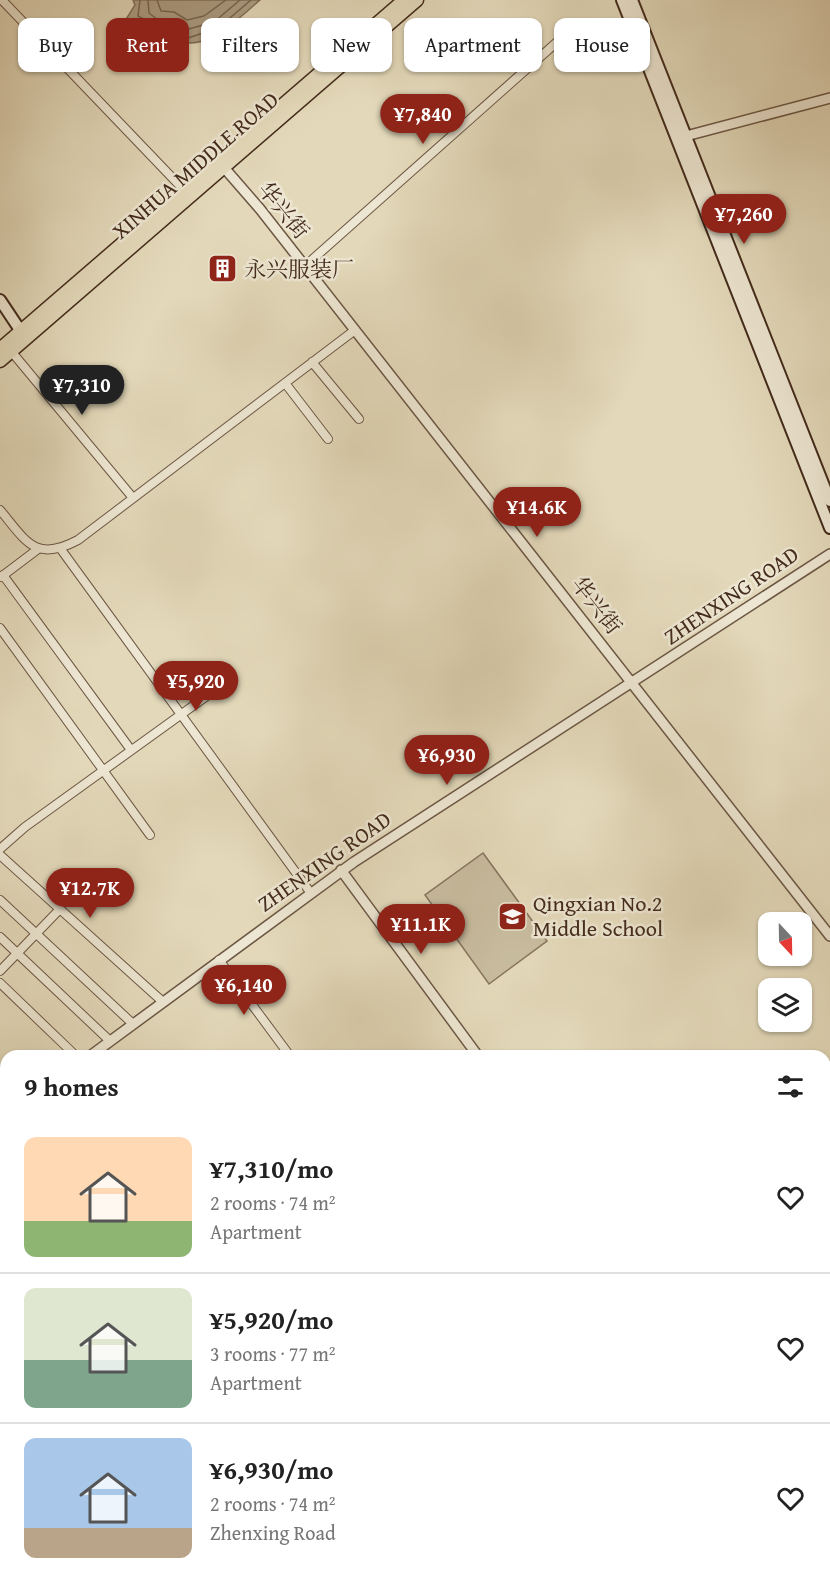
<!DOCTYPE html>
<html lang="en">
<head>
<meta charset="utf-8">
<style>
	:root { --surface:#fff; --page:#f2f2f2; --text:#222; --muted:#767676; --line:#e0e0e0; --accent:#8f2418 }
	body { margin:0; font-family:"Gentium Book Plus","Noto Serif SC",serif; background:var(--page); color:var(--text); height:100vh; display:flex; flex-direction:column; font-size:22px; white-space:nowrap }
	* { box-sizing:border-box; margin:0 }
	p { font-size:20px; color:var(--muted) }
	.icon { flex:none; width:33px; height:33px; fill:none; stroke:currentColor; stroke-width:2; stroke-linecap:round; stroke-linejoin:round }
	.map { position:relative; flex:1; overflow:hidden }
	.panel { position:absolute; left:0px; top:1050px; width:831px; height:534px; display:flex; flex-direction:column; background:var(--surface); border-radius:18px 18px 0 0; box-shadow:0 2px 4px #0004 }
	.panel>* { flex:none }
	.guide { position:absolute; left:18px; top:18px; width:795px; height:54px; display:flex; gap:12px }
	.needle { width:39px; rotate:158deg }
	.controls { position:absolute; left:758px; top:912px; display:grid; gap:12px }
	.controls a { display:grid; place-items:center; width:54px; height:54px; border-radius:12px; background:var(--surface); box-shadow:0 2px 4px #0004; font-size:30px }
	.price { position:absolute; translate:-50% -51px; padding:0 14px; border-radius:21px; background:var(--accent); color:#fff; font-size:20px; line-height:39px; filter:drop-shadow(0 2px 3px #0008) }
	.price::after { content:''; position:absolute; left:50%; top:36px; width:18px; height:14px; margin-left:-9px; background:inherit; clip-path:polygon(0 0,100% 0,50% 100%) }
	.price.selected { background:#222; color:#fff }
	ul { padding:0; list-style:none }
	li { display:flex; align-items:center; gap:18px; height:150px; padding:0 24px }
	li+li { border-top:2px solid var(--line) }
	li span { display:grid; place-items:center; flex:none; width:168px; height:120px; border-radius:12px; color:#555 }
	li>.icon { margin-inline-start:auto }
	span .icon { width:72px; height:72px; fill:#fffc; stroke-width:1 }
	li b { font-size:26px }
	h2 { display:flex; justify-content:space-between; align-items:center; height:72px; padding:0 24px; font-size:26px }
	.tag { padding:0 21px; border-radius:12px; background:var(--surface); box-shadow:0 2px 4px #0004; font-size:21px; line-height:54px }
	.tag.selected { background:var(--accent); color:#fff }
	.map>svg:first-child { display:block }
	.green { fill:#c8bc9f; stroke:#86745e; stroke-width:1.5 }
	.water { fill:#ad9e84; stroke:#83705a; stroke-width:1.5 }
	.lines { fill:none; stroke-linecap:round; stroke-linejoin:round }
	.shore { stroke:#786550; stroke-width:1.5 }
	.minor-casing { stroke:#6c5744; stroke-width:10 }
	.tertiary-casing { stroke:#6c5744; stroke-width:12 }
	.secondary-casing { stroke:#442c1c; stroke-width:14 }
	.primary-casing { stroke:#442c1c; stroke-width:15 }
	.minor { stroke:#ede6d2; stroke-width:8 }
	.tertiary { stroke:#ede6d2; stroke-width:9 }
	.secondary { stroke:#ede6d2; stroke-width:10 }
	.primary { stroke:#e3d9ba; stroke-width:12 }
	.labels { text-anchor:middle; stroke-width:5; stroke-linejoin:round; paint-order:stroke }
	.street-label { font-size:22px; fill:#442c1c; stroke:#ede6d2 }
	.poi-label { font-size:22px; fill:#442c1c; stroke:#ede6d2; text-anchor:start }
</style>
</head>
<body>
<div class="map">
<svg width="830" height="1584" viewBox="0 0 830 1584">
	<rect width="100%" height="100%" fill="#e3d9ba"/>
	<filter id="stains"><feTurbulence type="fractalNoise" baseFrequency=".00333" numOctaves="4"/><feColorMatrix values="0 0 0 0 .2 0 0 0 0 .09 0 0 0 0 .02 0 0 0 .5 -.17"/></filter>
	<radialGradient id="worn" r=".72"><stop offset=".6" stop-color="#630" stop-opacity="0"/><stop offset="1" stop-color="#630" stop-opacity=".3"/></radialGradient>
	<path class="green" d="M483,853L547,941L489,984L425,895Z"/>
	<path class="water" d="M133,0H260C236,21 197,61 167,34L151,35L139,23L125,21L135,5Z
		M0,1443L6,1447V1489L0,1485Z
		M127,1578H212L210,1584H135Z"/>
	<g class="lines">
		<path class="shore" d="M140,0L138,16L149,22L154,29L169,28L185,39L218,28L251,0
			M148,0L149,13L158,20L173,21L185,30L214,22L240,0
			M157,0L161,11L174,12L187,20L204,16L226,0"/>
		<defs>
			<path id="minor" d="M2,0L184,190
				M305,266L557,42
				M11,351L133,498
				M312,362L359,419
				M285,383L328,439
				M0,510C26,541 35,563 78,540L355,330
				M60,548L310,892
				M3,575L131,750
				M1,577L38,549
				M0,628L150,835
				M0,849L25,827L222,685
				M0,855L163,1002
				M0,900L133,1024
				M0,937L110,1041
				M219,960L290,1056
				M0,971L60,909
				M0,983L76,1056
				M825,1105L830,1113
				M825,1141L830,1138
				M0,1233L6,1240
				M825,1245L830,1254
				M0,1278L6,1274
				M825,1335L830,1343
				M0,1345L6,1350
				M825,1402L830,1409
				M825,1474L830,1482
				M0,1550L6,1553
				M825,1571L830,1568
				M41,1578L47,1584
				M311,1578L315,1584
				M387,1578L392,1584
				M787,1578L790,1584
				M653,1584L657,1578
				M802,1584L812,1578"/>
			<path id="tertiary" d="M686,136L830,98
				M220,163L260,209L830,936
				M341,870L478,1056
				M90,1056L354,862L830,554
				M0,1080L6,1084"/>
			<path id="secondary" d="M622,0L830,528
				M632,0L830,501
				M0,300L24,336"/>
			<path id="primary" d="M0,349L404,0
				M0,361L417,0
				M825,1075L830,1072
				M825,1085L830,1082
				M155,1584L160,1578"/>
		</defs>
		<use href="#minor" class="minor-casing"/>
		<use href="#tertiary" class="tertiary-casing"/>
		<use href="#secondary" class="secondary-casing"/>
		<use href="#primary" class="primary-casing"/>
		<use href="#minor" class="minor"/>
		<use href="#tertiary" class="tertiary"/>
		<use href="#secondary" class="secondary"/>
		<use href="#primary" class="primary"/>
	</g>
	<defs>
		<symbol id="building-square" viewBox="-11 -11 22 22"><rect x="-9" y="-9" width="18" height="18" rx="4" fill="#8f2418" stroke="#ede6d2"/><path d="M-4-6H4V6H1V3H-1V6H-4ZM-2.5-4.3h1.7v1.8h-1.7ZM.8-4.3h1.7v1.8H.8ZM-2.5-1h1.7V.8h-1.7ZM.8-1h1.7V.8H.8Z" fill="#fff"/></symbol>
		<symbol id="school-square" viewBox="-11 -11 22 22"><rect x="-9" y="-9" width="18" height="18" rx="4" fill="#8f2418" stroke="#ede6d2"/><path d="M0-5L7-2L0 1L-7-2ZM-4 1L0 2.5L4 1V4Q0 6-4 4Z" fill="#fff"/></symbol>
	</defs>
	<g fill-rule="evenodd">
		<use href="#building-square" x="206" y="252" width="33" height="33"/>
		<use href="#school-square" x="496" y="900" width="33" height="33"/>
	</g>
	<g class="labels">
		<g class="street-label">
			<text transform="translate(195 165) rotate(-41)" y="8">XINHUA MIDDLE ROAD</text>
			<text transform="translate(284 210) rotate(51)" y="8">华兴街</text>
			<text transform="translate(731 595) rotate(-34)" y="8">ZHENXING ROAD</text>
			<text transform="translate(597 605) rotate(52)" y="8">华兴街</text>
			<text transform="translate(324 861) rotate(-35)" y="8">ZHENXING ROAD</text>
		</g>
		<g class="poi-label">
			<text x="244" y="277">永兴服装厂</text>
			<text x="533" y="911">Qingxian No.2<tspan x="533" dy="25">Middle School</tspan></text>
		</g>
	</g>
	<rect width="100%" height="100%" filter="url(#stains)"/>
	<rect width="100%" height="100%" fill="url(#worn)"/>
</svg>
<div class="controls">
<a><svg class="needle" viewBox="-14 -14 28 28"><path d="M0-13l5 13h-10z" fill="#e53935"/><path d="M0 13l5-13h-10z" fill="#767676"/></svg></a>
<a><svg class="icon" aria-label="layers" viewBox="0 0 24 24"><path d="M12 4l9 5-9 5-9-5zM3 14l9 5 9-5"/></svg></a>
</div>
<b class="price" style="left:423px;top:145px">¥7,840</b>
<b class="price" style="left:744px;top:245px">¥7,260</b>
<b class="price selected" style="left:82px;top:416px">¥7,310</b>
<b class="price" style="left:537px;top:538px">¥14.6K</b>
<b class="price" style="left:196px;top:712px">¥5,920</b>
<b class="price" style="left:447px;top:786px">¥6,930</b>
<b class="price" style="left:90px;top:919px">¥12.7K</b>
<b class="price" style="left:421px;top:955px">¥11.1K</b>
<b class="price" style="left:244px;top:1016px">¥6,140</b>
<div class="guide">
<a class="tag">Buy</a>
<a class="tag selected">Rent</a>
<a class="tag">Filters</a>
<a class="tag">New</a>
<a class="tag">Apartment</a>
<a class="tag">House</a>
</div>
<section class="panel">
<h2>9 homes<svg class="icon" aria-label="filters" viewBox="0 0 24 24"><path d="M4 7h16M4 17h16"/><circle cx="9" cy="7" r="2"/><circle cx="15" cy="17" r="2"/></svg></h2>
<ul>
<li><span style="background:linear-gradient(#ffd9b3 70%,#8fb573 0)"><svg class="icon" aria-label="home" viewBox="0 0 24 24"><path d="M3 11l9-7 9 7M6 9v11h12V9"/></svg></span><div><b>¥7,310/mo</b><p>2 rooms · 74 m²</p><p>Apartment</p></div><svg class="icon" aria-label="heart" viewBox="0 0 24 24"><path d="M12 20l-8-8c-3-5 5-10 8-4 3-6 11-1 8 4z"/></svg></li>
<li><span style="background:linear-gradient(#dfe7d0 60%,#7fa58c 0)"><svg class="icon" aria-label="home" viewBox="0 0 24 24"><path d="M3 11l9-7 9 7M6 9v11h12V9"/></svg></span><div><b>¥5,920/mo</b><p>3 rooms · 77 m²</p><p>Apartment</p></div><svg class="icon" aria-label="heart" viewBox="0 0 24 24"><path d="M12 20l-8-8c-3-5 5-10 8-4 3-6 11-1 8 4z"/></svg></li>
<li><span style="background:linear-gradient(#a9c7e8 75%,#b9a48a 0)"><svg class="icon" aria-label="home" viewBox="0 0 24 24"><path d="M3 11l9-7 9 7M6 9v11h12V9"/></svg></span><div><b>¥6,930/mo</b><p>2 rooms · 74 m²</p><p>Zhenxing Road</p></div><svg class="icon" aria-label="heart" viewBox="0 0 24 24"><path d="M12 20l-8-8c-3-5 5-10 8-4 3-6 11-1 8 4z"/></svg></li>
</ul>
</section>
</div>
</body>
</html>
